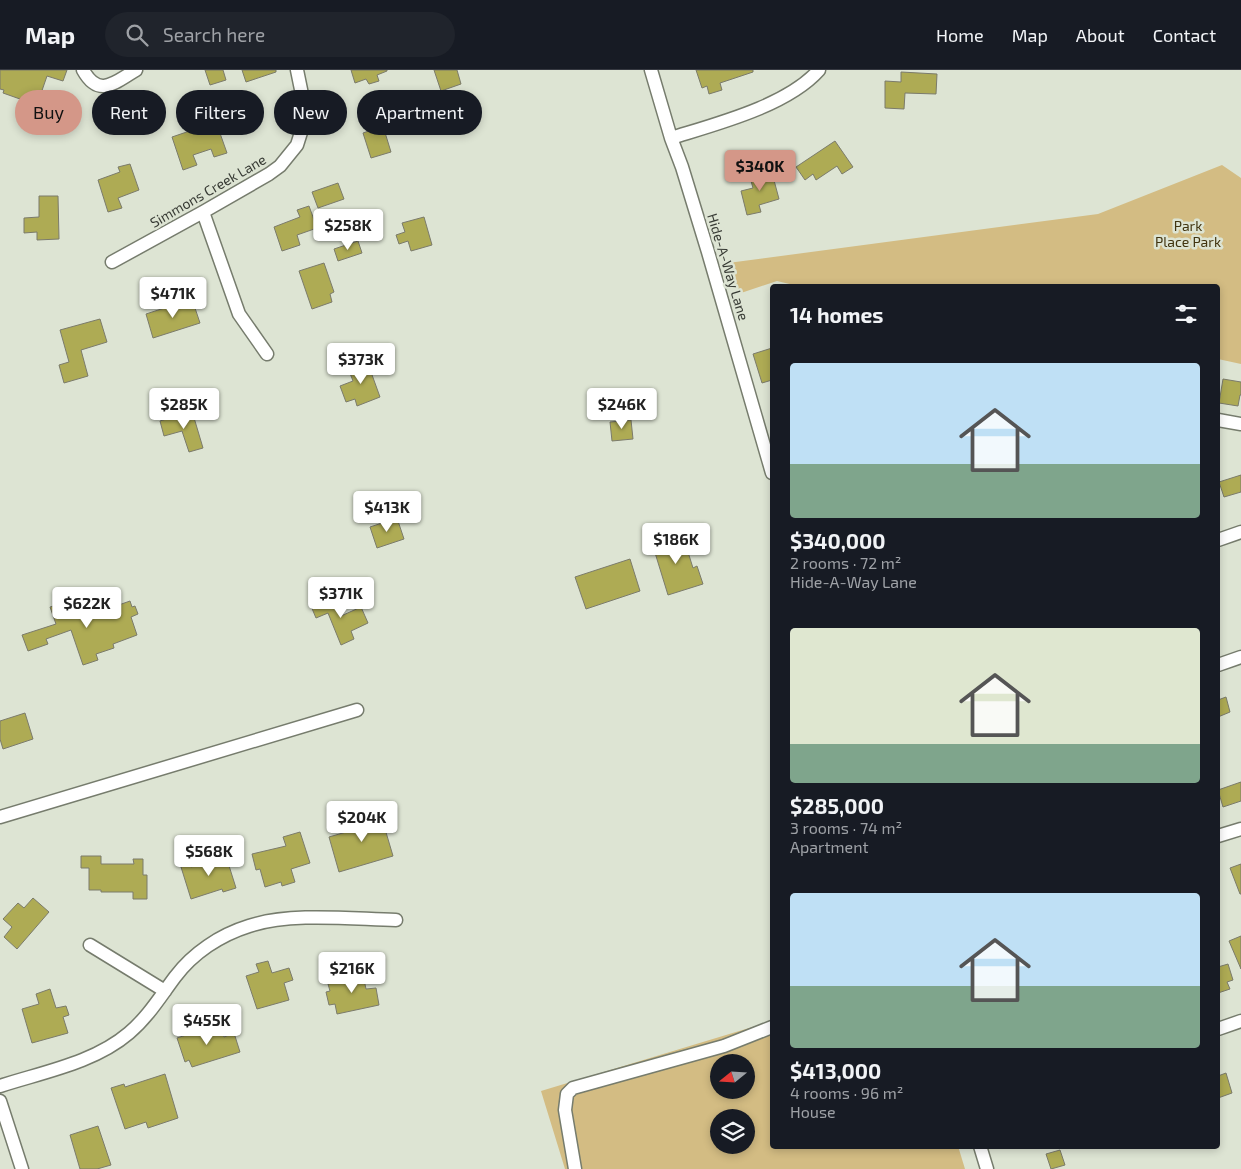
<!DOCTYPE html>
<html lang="en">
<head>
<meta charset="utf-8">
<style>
	:root { --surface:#171b24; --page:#20242c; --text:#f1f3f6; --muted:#9ea1a6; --line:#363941; --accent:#d49788 }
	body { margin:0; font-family:"Exo 2",sans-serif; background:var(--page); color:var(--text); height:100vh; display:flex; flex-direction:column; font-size:19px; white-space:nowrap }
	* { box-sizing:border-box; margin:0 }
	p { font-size:16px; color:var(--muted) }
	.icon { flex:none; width:28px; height:28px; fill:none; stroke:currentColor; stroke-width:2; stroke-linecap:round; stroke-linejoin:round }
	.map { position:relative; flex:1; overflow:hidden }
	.side { position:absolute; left:770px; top:214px; width:450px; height:865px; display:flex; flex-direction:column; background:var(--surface); border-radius:5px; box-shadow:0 2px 8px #0003 }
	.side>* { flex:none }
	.hud { position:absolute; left:15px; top:20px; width:475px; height:45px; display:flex; gap:10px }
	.needle { width:32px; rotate:252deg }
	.buttons { position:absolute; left:710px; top:984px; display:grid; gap:10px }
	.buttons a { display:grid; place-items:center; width:45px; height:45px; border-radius:50%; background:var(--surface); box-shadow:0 2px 8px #0003; font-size:25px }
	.price { position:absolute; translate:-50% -42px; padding:0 11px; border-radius:5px; background:#fff; color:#222; font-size:16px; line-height:32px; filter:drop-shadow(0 1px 2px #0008) }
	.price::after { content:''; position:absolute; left:50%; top:30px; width:15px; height:11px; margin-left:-8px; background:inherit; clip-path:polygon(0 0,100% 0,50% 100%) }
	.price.on { background:var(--accent); color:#111 }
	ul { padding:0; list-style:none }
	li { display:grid; align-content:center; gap:10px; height:265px; padding:0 20px }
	li span { display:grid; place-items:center; height:155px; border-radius:5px; color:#555 }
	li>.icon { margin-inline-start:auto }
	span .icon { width:90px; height:90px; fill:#fffc; stroke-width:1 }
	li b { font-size:21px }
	h2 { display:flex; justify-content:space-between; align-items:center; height:60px; padding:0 20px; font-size:21px }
	.tag { padding:0 18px; border-radius:22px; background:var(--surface); box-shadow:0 2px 8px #0003; font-size:18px; line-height:45px }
	.tag.on { background:var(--accent); color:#111 }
	header { display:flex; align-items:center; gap:30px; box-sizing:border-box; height:70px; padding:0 25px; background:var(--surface); border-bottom:1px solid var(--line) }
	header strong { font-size:24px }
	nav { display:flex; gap:28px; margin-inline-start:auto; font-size:18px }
	.search { width:350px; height:45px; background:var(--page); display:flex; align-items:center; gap:12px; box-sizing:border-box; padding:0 18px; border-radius:28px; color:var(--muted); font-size:19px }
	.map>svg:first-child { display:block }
	.green { fill:#d3bc83; fill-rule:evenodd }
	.building { fill:#aeab54; stroke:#7b7b6b }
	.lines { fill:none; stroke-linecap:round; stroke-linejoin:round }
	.minor-casing { stroke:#767c6d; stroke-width:15 }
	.minor { stroke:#fff; stroke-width:12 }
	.labels { text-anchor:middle; stroke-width:5; stroke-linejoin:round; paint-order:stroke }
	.street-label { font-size:14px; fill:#383b35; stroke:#dde4d3 }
	.park-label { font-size:14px; fill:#41340f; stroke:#dde4d3 }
</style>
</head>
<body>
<header>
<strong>Map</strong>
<div class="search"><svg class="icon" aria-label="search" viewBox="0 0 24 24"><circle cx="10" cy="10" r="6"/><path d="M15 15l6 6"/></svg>Search here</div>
<nav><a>Home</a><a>Map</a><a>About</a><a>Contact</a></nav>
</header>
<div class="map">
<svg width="1241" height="1099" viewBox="0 0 1241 1099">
	<rect width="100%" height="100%" fill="#dde4d3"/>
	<path class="green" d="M1222,95L1241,108V294L1218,289V216H798L777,211L738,224L728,193L1098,144Z
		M772,951V1076H958L965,1099H565L541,1021ZM719,992H746V1020H719ZM719,1048H746V1075H719Z"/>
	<path class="building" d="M0,0H67L63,11L47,6L37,35L3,23L4,20L0,19Z
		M205,0H223L226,10L210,15Z
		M242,0H276V2L246,12Z
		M351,0H387V1L377,5L379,11L369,14L366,9L355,13Z
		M434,0H457L461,14L441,21Z
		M696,0H753V2L720,13L722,20L709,24L707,16L702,18Z
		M901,2L937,4L936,24L905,23L904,39L885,38V11L901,12Z
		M216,52L227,83L214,87L211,79L193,85L197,95L183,100L172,67Z
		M383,56L391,82L371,88L363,63Z
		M835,71L853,97L842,104L837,96L816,110L813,104L805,110L796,97Z
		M130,94L139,120L118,128L122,138L108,142L98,110L120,102L118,97Z
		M771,99L779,129L759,135L761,142L747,145L741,121L753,118L749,104Z
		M338,113L344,129L318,138L312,122Z
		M39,126H58L59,169L37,170V162L24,163V148L39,147Z
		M309,136L317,158L297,165L300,175L282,181L274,157L300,147L297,140Z
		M424,147L432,175L411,181L408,171L399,174L396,165L405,162L402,153Z
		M358,171L362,183L338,191L334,179Z
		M324,193L334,222L330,224L332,232L312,239L299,201Z
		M192,229L200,253L153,268L146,244Z
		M100,249L107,272L81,280L88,306L64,313L59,295L69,292L60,260Z
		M772,278V310L762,313L753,284Z
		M367,291L380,327L357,336L355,329L346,332L340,316L353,311L348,298Z
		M1223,309L1241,312V325H1240L1238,336L1219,333Z
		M192,341L203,378L189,382L182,361L164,366L160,351Z
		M631,350L633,369L612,371L610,352Z
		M1241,405V422L1224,427L1219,412Z
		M397,448L404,469L377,478L370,457Z
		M682,463L693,498L697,496L703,514L668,525L652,473Z
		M630,489L640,521L586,539L575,507Z
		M66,526L73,547L88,541L89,544L98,541L99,542L130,531L132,537L135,536L138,544L131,547L137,565L113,574L114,578L96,584L98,590L83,595L71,560L46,569L48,574L28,581L22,565L56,554L50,537L57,535L55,530Z
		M333,526L341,546L361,537L368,553L351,561L354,569L341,575L328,543L316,548L311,536Z
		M1226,627L1230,642L1218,647V630Z
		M25,643L33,669L3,679L0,669V651Z
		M1241,712V731L1223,737L1218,720Z
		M380,742L393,786L339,802L329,767L353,760L350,750Z
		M300,762L310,793L291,799L295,812L282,816L281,812L265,817L260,799L256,800L252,784L286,776L283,767Z
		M225,783L236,818L223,822L222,819L191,829L181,797L190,794L191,797L215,790L214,786Z
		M81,786H101V794H134L133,789H143V805H147V829H133V822H101V820H89V798H81Z
		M1241,794V824H1240L1230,798Z
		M33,828L49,842L17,879L4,867L12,857L3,849L18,833L24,838Z
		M1241,866V899L1229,871Z
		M268,891L272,903L289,898L293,910L284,913L289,930L257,939L246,906L259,902L256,894Z
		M1228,894L1233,910L1227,912L1230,919L1218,923V897Z
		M362,900L366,919L376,918L379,935L337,944L335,934L329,935L326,922L330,921L328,914L350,910L348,902Z
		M50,919L56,938L66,936L69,945L63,947L68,963L32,973L22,939L39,934L36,924Z
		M220,954L224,967L234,963L240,982L192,997L189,990L185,992L177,968Z
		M1226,1003L1232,1023L1218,1028V1006Z
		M165,1004L178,1048L148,1058L146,1052L125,1059L111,1018L124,1014L125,1017Z
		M98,1056L111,1095L97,1099H80L70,1065Z
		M1060,1080L1065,1095L1051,1099L1046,1084Z"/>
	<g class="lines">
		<defs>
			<path id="minor" d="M83,0C99,29 115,12 136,0
				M651,0L671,68L682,97L708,182L772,403
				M671,68C716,54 787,36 819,0
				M203,142L239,244L267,284
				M112,192L203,142L269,104L280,96L297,75L303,56L305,39L297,0
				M1218,350L1241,354
				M1218,470L1241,462
				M1218,595L1241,587
				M0,747L357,640
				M1218,766L1241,759
				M90,875L165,921
				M1218,959L1241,951
				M0,1016C43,1002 94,993 129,963C148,947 160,927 175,907C193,883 220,865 249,856C291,842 351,849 396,850
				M0,1031L22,1099
				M980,1076L987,1099
				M575,1099L565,1040L567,1024L573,1018L724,976L772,957"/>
		</defs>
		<use href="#minor" class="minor-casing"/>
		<use href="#minor" class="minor"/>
	</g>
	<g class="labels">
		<g class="street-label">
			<text transform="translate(208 121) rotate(-30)" y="5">Simmons Creek Lane</text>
			<text transform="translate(728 197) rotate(73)" y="5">Hide-A-Way Lane</text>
		</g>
		<g class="park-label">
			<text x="1188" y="161">Park<tspan x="1188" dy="16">Place Park</tspan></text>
		</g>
	</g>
</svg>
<div class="buttons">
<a><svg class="needle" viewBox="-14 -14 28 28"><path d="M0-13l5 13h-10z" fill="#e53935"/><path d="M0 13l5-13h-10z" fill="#9ea1a6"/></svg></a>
<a><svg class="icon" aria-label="layers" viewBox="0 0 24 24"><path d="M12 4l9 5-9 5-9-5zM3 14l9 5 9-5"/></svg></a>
</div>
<b class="price on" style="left:760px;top:122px">$340K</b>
<b class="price" style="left:348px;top:181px">$258K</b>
<b class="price" style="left:173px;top:249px">$471K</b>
<b class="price" style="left:361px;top:315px">$373K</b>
<b class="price" style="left:184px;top:360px">$285K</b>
<b class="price" style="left:622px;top:360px">$246K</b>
<b class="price" style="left:387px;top:463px">$413K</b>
<b class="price" style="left:676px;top:495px">$186K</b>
<b class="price" style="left:341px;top:549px">$371K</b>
<b class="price" style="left:87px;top:559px">$622K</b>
<b class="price" style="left:362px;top:773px">$204K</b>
<b class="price" style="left:209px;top:807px">$568K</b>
<b class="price" style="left:352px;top:924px">$216K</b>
<b class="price" style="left:207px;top:976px">$455K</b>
<div class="hud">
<a class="tag on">Buy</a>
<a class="tag">Rent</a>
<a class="tag">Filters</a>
<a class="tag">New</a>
<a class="tag">Apartment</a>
</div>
<section class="side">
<h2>14 homes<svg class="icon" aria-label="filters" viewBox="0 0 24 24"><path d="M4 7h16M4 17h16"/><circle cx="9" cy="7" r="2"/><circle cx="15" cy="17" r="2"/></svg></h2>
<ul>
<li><span style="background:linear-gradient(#bfe0f5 65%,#7fa58c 0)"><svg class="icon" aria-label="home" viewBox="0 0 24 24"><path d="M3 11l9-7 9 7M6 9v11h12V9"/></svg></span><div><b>$340,000</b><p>2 rooms · 72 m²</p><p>Hide-A-Way Lane</p></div></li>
<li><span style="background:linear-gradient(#dfe7d0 75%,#7fa58c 0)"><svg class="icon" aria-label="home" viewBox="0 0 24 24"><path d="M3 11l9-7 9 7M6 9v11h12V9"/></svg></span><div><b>$285,000</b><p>3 rooms · 74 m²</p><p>Apartment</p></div></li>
<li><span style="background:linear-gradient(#bfe0f5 60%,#7fa58c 0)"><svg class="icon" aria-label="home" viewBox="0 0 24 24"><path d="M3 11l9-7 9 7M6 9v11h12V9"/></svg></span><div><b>$413,000</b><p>4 rooms · 96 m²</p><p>House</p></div></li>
</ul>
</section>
</div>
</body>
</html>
